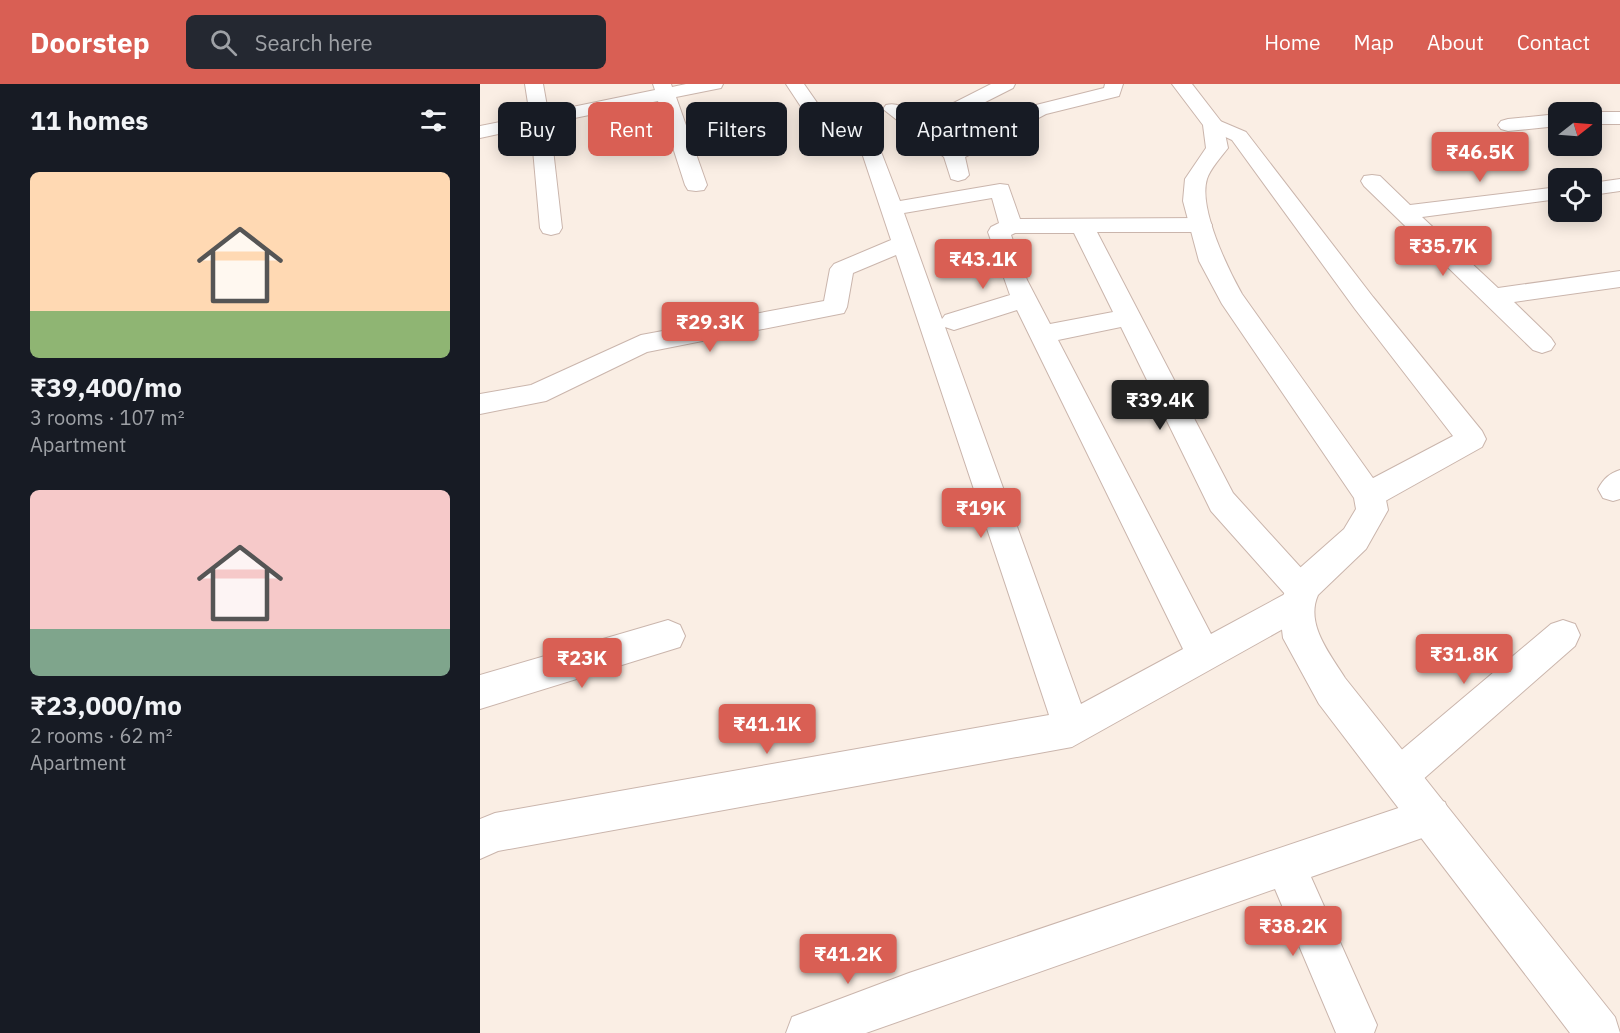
<!DOCTYPE html>
<html lang="en">
<head>
<meta charset="utf-8">
<style>
	:root { --surface:#171b24; --page:#242831; --text:#f1f3f6; --muted:#9ea1a6; --accent:#d95f54 }
	body { margin:0; font-family:"IBM Plex Sans",sans-serif; background:var(--page); color:var(--text); height:100vh; display:flex; flex-direction:column; font-size:22px; white-space:nowrap }
	* { box-sizing:border-box; margin:0 }
	p { font-size:20px; color:var(--muted) }
	.icon { flex:none; width:33px; height:33px; fill:none; stroke:currentColor; stroke-width:2; stroke-linecap:round; stroke-linejoin:round }
	.map { position:relative; flex:1; overflow:hidden }
	.drawer { display:flex; flex-direction:column; background:var(--surface); width:480px }
	.drawer>* { flex:none }
	.hud { position:absolute; left:18px; top:18px; width:570px; height:54px; display:flex; gap:12px }
	.needle { width:39px; rotate:73deg }
	.controls { position:absolute; left:1068px; top:18px; display:grid; gap:12px }
	.controls a { display:grid; place-items:center; width:54px; height:54px; border-radius:9px; background:var(--surface); box-shadow:0 3px 15px #0003; font-size:30px }
	.price { position:absolute; translate:-50% -51px; padding:0 14px; border-radius:6px; background:var(--accent); color:#fff; font-size:20px; line-height:39px; filter:drop-shadow(0 2px 3px #0008) }
	.price::after { content:''; position:absolute; left:50%; top:36px; width:18px; height:14px; margin-left:-9px; background:inherit; clip-path:polygon(0 0,100% 0,50% 100%) }
	.price.active { background:#222; color:#fff }
	ul { padding:0; list-style:none }
	li { display:grid; align-content:center; gap:12px; height:318px; padding:0 30px }
	li span { display:grid; place-items:center; height:186px; border-radius:9px; color:#555 }
	li>.icon { margin-inline-start:auto }
	span .icon { width:108px; height:108px; fill:#fffc; stroke-width:1 }
	li b { font-size:26px }
	h2 { display:flex; justify-content:space-between; align-items:center; height:72px; padding:0 30px; font-size:26px }
	.chip { padding:0 21px; border-radius:9px; background:var(--surface); box-shadow:0 3px 15px #0003; font-size:21px; line-height:54px }
	.chip.active { background:var(--accent); color:#fff }
	header { display:flex; align-items:center; gap:36px; box-sizing:border-box; height:84px; padding:0 30px; background:var(--accent); color:#fff }
	header strong { font-size:28px }
	nav { display:flex; gap:33px; margin-inline-start:auto; font-size:21px }
	.search { width:420px; height:54px; background:var(--page); display:flex; align-items:center; gap:15px; box-sizing:border-box; padding:0 21px; border-radius:9px; color:var(--muted); font-size:22px }
	main { display:flex; flex:1; min-height:0 }
	.map>svg:first-child { display:block }
	.lines { fill:none; stroke-linecap:round; stroke-linejoin:round }
	.minor-casing { stroke:#cab5ac; stroke-width:2 }
	.tertiary-casing { stroke:#cab5ac; stroke-width:2 }
	.minor { fill:#fff; fill-rule:evenodd }
	.tertiary { fill:#fff; fill-rule:evenodd }
</style>
</head>
<body>
<header>
<strong>Doorstep</strong>
<div class="search"><svg class="icon" aria-label="search" viewBox="0 0 24 24"><circle cx="10" cy="10" r="6"/><path d="M15 15l6 6"/></svg>Search here</div>
<nav><a>Home</a><a>Map</a><a>About</a><a>Contact</a></nav>
</header>
<main>
<section class="drawer">
<h2>11 homes<svg class="icon" aria-label="filters" viewBox="0 0 24 24"><path d="M4 7h16M4 17h16"/><circle cx="9" cy="7" r="2"/><circle cx="15" cy="17" r="2"/></svg></h2>
<ul>
<li><span style="background:linear-gradient(#ffd9b3 75%,#8fb573 0)"><svg class="icon" aria-label="home" viewBox="0 0 24 24"><path d="M3 11l9-7 9 7M6 9v11h12V9"/></svg></span><div><b>₹39,400/mo</b><p>3 rooms · 107 m²</p><p>Apartment</p></div></li>
<li><span style="background:linear-gradient(#f6c9c9 75%,#7fa58c 0)"><svg class="icon" aria-label="home" viewBox="0 0 24 24"><path d="M3 11l9-7 9 7M6 9v11h12V9"/></svg></span><div><b>₹23,000/mo</b><p>2 rooms · 62 m²</p><p>Apartment</p></div></li>
</ul>
</section>
<div class="map">
<svg width="1140" height="949" viewBox="0 0 1140 949">
	<rect width="100%" height="100%" fill="#faeee4"/>
	<g class="lines">
		<defs>
			<path id="minor" d="M45,0H63L68,28L175,6L173,0H191L192,3L206,0H243L241,4L196,13L227,101L224,106L216,107L208,106L205,101L178,17L70,39L82,144L79,149L71,151L63,149L60,144L51,43L0,54V42L50,32Z
				M306,0H324L354,43L393,47L420,117L520,100L528,101L540,135L721,134L729,136L732,141L729,146L721,148H617L753,409L833,497L838,507L831,518L832,521L828,531L592,663L18,767L0,775V735L15,729L569,631L416,171L373,189L367,223L364,229L167,268L66,317L0,330V310L51,301L161,251L344,217L350,185L354,180L411,156L378,57L341,53ZM512,114L519,139L511,143L508,148L530,211L465,231L462,235L424,129ZM535,149H594L633,228L570,240L547,196L531,151ZM537,226L703,565L601,620L465,243L474,246ZM641,243L731,427L805,510L731,550L578,256Z
				M511,0H535L533,4L452,45L475,62L552,22L624,4L625,0H643L639,12L566,30L485,73L489,91L485,95L478,97L471,95L464,73L403,25L406,21C420,17 429,28 440,36Z
				M1111,28H1140V40H1112Z
				M1078,30V42L1028,47L1021,45L1018,41L1021,37L1028,35Z
				M733,34L766,48L893,213L1002,347L1006,355L1002,363L900,420L889,423L878,420L874,411L878,402L973,352L875,225L752,56L726,44L723,40L726,36Z
				M892,91L900,92L930,121L1078,103V115L942,133L1018,204L1140,187V203L1034,218L1071,254L1075,260L1071,266L1062,269L1053,266L884,102L881,97L884,92Z
				M1140,95V107L1112,111V99Z
				M1140,386V415L1133,417L1123,414L1118,405C1124,394 1129,390 1140,386Z
				M188,536L200,541L205,552L200,563L0,625V591Z
				M1083,536L1095,540L1100,551L1095,562L932,705L919,711L906,705L900,692L906,679L1071,540Z
				M951,713L965,718L970,732L965,746L831,793L897,941L894,949H856L795,805L386,949H306L312,933L429,889Z"/>
			<path id="tertiary" d="M692,0H712L743,40L748,64C741,73 730,85 727,95C718,124 748,185 762,210L905,411L908,426L886,465L838,511C825,540 850,570 865,594L1135,933L1140,949H1090L839,620L803,554L799,521L813,490L864,445L876,425L874,414L742,220L719,177L703,117L705,95L726,64L723,41Z"/>
		</defs>
		<use href="#minor" class="minor-casing"/>
		<use href="#tertiary" class="tertiary-casing"/>
		<use href="#minor" class="minor"/>
		<use href="#tertiary" class="tertiary"/>
	</g>
</svg>
<div class="controls">
<a><svg class="needle" viewBox="-14 -14 28 28"><path d="M0-13l5 13h-10z" fill="#e53935"/><path d="M0 13l5-13h-10z" fill="#9ea1a6"/></svg></a>
<a><svg class="icon" aria-label="locate" viewBox="0 0 24 24"><circle cx="12" cy="12" r="6"/><path d="M12 2v4M12 18v4M2 12h4M18 12h4"/></svg></a>
</div>
<b class="price" style="left:1000px;top:99px">₹46.5K</b>
<b class="price" style="left:963px;top:193px">₹35.7K</b>
<b class="price" style="left:503px;top:206px">₹43.1K</b>
<b class="price" style="left:230px;top:269px">₹29.3K</b>
<b class="price active" style="left:680px;top:347px">₹39.4K</b>
<b class="price" style="left:501px;top:455px">₹19K</b>
<b class="price" style="left:984px;top:601px">₹31.8K</b>
<b class="price" style="left:102px;top:605px">₹23K</b>
<b class="price" style="left:287px;top:671px">₹41.1K</b>
<b class="price" style="left:813px;top:873px">₹38.2K</b>
<b class="price" style="left:368px;top:901px">₹41.2K</b>
<div class="hud">
<a class="chip">Buy</a>
<a class="chip active">Rent</a>
<a class="chip">Filters</a>
<a class="chip">New</a>
<a class="chip">Apartment</a>
</div>
</div>
</main>
</body>
</html>
